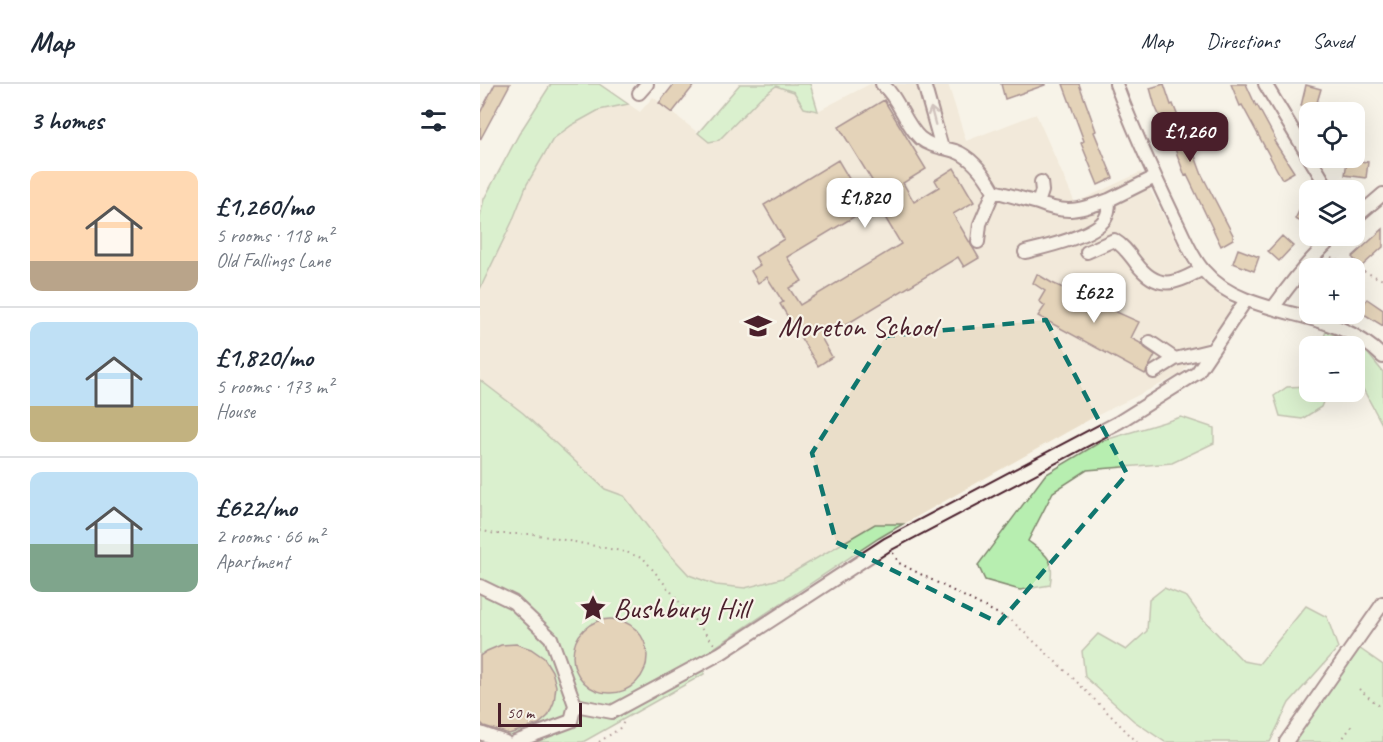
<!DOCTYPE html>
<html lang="en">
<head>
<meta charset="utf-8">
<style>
	:root { --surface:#fff; --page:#f2f2f3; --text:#1f2937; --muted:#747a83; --line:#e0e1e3; --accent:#4a1f2b }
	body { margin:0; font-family:Caveat,sans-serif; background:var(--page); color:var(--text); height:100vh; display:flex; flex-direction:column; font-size:22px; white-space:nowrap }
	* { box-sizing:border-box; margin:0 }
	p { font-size:20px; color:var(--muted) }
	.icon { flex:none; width:33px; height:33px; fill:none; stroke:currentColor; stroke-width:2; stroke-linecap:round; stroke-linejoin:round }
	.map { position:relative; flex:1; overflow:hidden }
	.panel { display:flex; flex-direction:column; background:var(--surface); width:480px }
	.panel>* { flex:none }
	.tools { position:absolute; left:819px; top:18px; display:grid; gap:12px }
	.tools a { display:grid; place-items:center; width:66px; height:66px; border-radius:12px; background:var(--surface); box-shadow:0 6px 24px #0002; font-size:30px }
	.scale { position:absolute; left:18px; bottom:15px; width:84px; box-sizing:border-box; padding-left:6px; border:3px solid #4a1f2b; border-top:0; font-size:16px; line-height:21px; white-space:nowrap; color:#4a1f2b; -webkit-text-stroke:4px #f7f3e8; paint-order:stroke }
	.price { position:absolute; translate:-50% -51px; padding:0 14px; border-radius:12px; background:#fff; color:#222; font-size:20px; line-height:39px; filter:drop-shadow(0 2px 3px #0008) }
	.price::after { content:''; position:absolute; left:50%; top:36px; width:18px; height:14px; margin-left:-9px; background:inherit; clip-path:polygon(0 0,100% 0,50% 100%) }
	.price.selected { background:var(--accent); color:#fff }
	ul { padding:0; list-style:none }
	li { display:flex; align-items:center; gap:18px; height:150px; padding:0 30px }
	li+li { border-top:2px solid var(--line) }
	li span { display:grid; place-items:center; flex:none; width:168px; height:120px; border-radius:12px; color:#555 }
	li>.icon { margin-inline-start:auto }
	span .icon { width:72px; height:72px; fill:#fffc; stroke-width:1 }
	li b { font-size:26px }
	h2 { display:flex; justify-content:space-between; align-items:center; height:72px; padding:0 30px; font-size:26px }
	header { display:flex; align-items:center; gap:36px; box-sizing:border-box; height:84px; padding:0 30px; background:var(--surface); border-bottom:2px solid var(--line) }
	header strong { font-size:28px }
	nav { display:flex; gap:33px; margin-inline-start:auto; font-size:21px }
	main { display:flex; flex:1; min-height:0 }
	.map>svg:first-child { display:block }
	.built { fill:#eadec9 }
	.green { fill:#b7eeb0; stroke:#80866e; stroke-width:1.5 }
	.building { fill:#ccae80; stroke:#4a1f2b; stroke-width:1.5 }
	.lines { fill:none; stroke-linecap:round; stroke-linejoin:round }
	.minor-casing { stroke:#4a1f2b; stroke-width:16 }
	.path { stroke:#4a1f2b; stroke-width:2; stroke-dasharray:1.5 4.5; stroke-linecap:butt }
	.minor { stroke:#f7f3e8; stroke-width:12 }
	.oneway { stroke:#a0898a }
	.marked { fill:none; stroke:#0f766e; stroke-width:4.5; stroke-dasharray:12 8; stroke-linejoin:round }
	.labels { text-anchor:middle; stroke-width:4.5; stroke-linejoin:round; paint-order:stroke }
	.poi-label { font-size:30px; fill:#4a1f2b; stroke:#f7f3e8; text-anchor:start }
</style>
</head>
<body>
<header>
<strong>Map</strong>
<nav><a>Map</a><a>Directions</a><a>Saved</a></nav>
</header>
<main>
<section class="panel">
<h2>3 homes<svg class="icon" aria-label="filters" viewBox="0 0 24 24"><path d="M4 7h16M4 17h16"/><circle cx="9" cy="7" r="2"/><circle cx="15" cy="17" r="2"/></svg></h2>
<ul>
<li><span style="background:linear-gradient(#ffd9b3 75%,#b9a48a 0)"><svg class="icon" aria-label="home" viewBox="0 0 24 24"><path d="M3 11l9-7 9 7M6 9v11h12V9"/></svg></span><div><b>£1,260/mo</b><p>5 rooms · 118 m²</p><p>Old Fallings Lane</p></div></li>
<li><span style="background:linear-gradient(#bfe0f5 70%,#c2b280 0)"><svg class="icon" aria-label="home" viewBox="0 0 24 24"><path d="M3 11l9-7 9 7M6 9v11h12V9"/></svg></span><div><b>£1,820/mo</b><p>5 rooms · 173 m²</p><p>House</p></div></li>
<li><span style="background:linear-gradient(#bfe0f5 60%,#7fa58c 0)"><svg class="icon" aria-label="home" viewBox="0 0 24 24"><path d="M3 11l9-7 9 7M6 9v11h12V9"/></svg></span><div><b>£622/mo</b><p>2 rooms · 66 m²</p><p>Apartment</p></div></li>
</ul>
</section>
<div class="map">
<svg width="903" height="658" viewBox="0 0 903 658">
	<rect width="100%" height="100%" fill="#f7f3e8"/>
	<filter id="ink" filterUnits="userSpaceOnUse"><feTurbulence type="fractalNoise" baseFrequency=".0167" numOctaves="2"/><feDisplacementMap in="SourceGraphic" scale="12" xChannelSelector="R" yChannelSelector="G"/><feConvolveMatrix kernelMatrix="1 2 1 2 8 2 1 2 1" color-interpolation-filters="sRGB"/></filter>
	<g filter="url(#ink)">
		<path class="built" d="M71,0H119L160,28L173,13L218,49L260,0H330L338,27L390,0H468L486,57L556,30L595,119L661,88L711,186L754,223L701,290L614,333L399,454L228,568L0,313V133L5,115L39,50Z"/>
		<path class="green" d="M71,0H119L148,20L119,26L92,41L73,55L47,100L32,138L0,205V133L4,115L39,50Z
			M260,0H330L338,27L324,24L314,8L296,2L280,14L239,56L229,58L218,49Z
			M846,247L885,266L903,288V342L875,290L874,262H841Z
			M0,296L43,329L125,405L144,412L184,464L209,491L236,501L265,504L303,494L395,440H423L399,454L228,568L224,590L103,658H0Z
			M829,302L830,308H840L845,313L841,323L822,335L800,332L794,312L807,303Z
			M701,333L734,344V359L692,379L607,386L573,408L548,457C568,472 575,475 570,501L540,506L505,496L498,481L565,391L622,357Z
			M684,504L707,513L722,534L763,577L779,580L826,522L847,533L858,564L809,619L790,658H685L654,637L605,593L602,567L618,550L646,566L667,547L669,516Z
			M876,562L903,581V658H811Z"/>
		<path class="building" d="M15,0H30L0,56V29Z
			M194,0H215L192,29L179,19Z
			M521,0H565V1L525,15Z
			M583,0H599L616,47L614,48L633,94L618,101L601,59L604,57Z
			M684,0L691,21L693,20L703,45H705L722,91L753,151V155L741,162L707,91L705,92L688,46H686L675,22L670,4Z
			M751,0H766L776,22L777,21L796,56L794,57L814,88L802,95L762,21L760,22Z
			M826,1L841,5L835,25L821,22Z
			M404,16L446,85L423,99L434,118L459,103L455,96L474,84L494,118L473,130L499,174L484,183L478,173L342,255L352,273L338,282L300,220L303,218L287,193L278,199L271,187L280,181L275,173L304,155L284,121L358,76L387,125L307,173L322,197L309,204L320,221L421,160L394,115L401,111L359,43Z
			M867,76L888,78L886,94L865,91Z
			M830,106V142L815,135Z
			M903,145V163L881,183L872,173Z
			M802,152L813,162L799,177L788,167Z
			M758,165L779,173L774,187L753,179Z
			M557,190L572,199L659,238L651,254L662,260L665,264L675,271L665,290L558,232L565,222L559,217L565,207L553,199Z
			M887,215L903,226V242L879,227Z
			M93 572a37 37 0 1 1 74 0a37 37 0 1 1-74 0Z
			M36,560L51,565L64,574L72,587L76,602L74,618L68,632L59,640L29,650L4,642L0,638V572L7,567L21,561Z"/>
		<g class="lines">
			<defs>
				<path id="minor" d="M402,0C419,14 424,39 440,54C451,63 462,63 475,67C492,73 505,91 514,107L500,140L498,158
					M444,0L462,64
					M636,0C653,46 674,91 695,135C704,152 711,173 724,187C735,200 749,209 765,215C815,235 863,233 903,273
					M785,0L849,106
					M159,9L167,0
					M514,107L558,119L562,107L561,98
					M558,119C587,131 600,126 629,116
					M874,135L903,110
					M545,168C565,163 614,152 625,135C629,129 629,122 629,116L675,93
					M607,168L634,156C644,162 649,170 656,179C677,207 695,201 722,185
					M793,224C812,197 831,173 855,152
					M670,258L695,275
					M674,288L695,275L732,266
					M0,502L33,518L71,554L95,621L91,637L35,658
					M95,621L132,628L241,569L408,460L639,338L717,289L766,216
					M0,649L25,658
					M806,658L903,519"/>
			</defs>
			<use href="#minor" class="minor-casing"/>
			<path class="path" d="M851,173L903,196
				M0,446L15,450H53L146,468L164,475L234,560
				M413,469L419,479L532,537L591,592L657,658
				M879,605L903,625
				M119,658L139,645L146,635
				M860,658L874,639"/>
			<use href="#minor" class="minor"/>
		</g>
		<defs><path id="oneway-shaft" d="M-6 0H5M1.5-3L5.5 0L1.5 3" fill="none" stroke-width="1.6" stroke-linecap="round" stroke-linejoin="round" transform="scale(1.5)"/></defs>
		<use class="oneway" href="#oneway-shaft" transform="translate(453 32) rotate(-105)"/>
	</g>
	<path d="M0 0H903V658H0ZM566,236L647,390L519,539L356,458L332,369L406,252Z" fill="#f7f3e8" fill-opacity=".55" fill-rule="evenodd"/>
	<path class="marked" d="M566,236L647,390L519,539L356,458L332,369L406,252Z"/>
	<defs>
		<symbol id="school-bare" viewBox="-9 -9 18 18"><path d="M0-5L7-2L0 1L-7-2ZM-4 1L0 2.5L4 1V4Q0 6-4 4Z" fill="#4a1f2b" stroke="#f7f3e8" stroke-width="2.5" paint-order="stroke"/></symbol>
		<symbol id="sight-bare" viewBox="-9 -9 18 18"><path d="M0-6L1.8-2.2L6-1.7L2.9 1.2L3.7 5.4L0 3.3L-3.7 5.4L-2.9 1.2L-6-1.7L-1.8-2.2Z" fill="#4a1f2b" stroke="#f7f3e8" stroke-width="2.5" paint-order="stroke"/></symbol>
	</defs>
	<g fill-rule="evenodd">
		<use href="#school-bare" x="259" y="223" width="38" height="38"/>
		<use href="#sight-bare" x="94" y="505" width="38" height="38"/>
	</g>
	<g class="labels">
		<g class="poi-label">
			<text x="298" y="252">Moreton School</text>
			<text x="133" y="534">Bushbury Hill</text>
		</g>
	</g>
</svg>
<div class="tools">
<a><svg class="icon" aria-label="locate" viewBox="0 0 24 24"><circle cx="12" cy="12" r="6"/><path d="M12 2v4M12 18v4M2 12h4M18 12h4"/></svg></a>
<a><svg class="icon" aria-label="layers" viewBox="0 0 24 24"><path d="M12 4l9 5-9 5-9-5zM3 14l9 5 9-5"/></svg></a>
<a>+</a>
<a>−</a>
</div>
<div class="scale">50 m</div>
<b class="price selected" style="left:710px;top:79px">£1,260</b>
<b class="price" style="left:385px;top:145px">£1,820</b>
<b class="price" style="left:614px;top:240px">£622</b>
</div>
</main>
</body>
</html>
